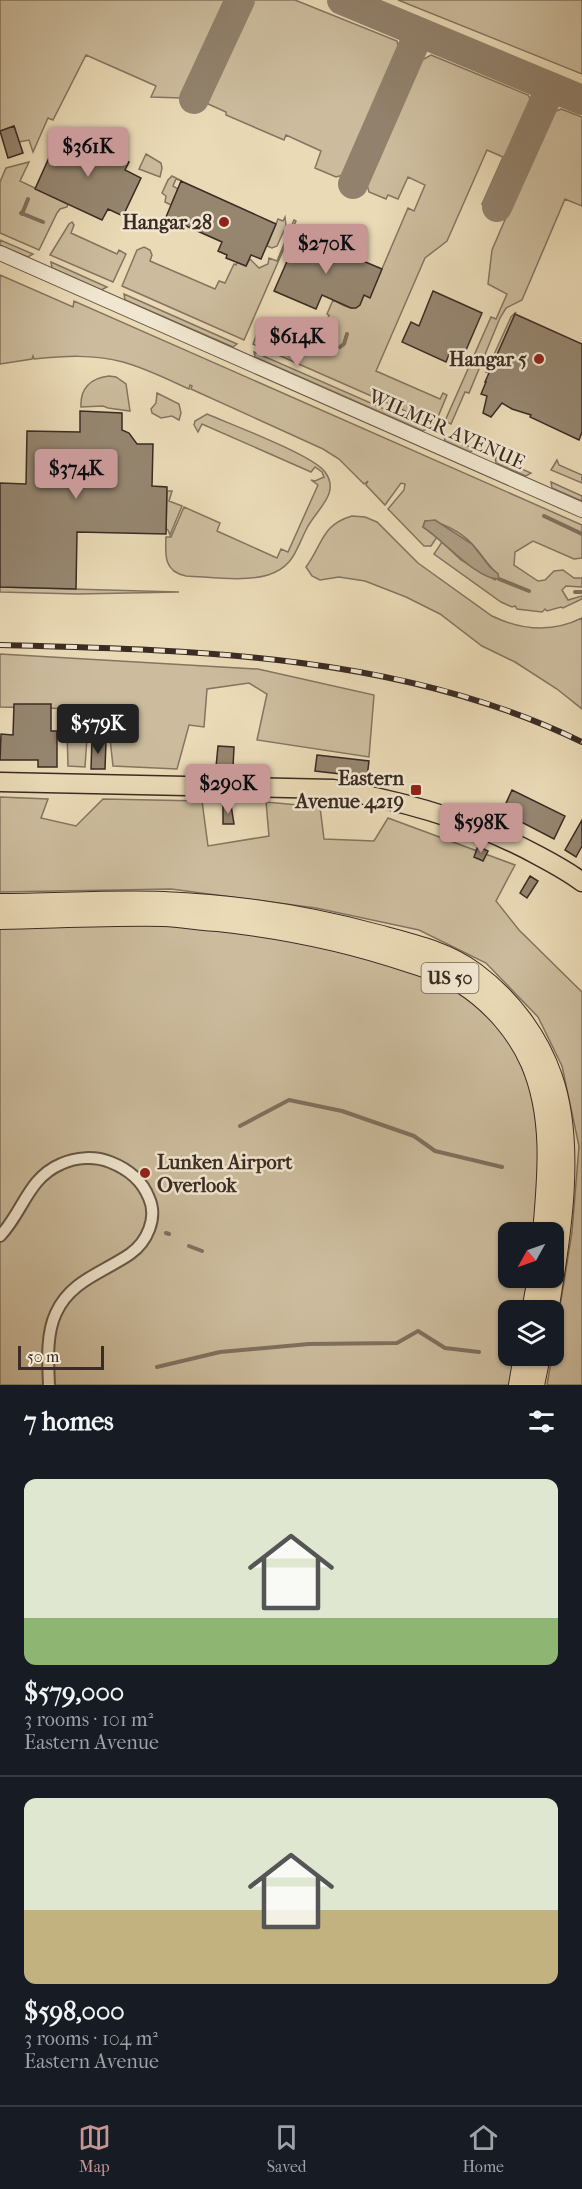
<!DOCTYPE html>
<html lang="en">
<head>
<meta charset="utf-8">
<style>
	:root { --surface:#171b24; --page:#242831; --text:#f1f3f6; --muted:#9ea1a6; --line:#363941; --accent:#c59692 }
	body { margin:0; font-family:"IM FELL French Canon",serif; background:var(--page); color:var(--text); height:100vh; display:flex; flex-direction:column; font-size:22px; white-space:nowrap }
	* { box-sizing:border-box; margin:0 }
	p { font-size:20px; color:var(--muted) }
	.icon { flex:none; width:33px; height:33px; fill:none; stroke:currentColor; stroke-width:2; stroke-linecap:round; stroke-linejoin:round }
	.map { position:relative; height:1385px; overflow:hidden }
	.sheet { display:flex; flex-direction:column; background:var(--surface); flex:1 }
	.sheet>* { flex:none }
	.needle { width:39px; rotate:230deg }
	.tools { position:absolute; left:498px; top:1222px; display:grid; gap:12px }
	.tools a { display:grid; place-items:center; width:66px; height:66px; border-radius:12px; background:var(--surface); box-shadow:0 2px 4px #0004; font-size:30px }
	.scale { position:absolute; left:18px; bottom:15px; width:86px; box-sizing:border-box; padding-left:6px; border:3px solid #3b2b24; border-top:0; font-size:16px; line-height:21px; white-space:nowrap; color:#3b2b24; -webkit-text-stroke:4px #f1e7d0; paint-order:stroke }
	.price { position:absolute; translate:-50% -51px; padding:0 14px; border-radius:6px; background:var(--accent); color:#111; font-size:20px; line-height:39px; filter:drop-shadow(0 2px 3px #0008) }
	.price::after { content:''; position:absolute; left:50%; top:36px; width:18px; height:14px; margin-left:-9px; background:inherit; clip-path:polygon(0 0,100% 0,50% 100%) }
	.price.current { background:#222; color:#fff }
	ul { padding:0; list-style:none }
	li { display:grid; align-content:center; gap:12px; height:318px; padding:0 24px }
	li+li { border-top:2px solid var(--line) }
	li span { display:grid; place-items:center; height:186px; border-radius:12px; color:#555 }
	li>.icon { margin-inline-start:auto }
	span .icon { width:108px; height:108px; fill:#fffc; stroke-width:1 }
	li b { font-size:26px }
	h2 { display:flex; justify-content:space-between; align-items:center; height:72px; padding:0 24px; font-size:26px }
	.dock { display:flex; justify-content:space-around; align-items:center; height:84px; border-top:2px solid var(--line); background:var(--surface); font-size:16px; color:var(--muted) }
	.dock a { display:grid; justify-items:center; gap:3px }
	.dock .current { color:var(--accent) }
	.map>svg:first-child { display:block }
	.green { fill:#ccbc9d; stroke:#847460; stroke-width:1.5 }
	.water { fill:#ae9e84; stroke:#80705e; stroke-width:1.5 }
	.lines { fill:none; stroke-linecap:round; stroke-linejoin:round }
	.stream { stroke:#80705e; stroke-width:4 }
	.taxiway { stroke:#92826d; stroke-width:30 }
	.building { fill:#968670; stroke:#3b2b24; stroke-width:1.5 }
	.minor-casing { stroke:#675748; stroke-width:14 }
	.tertiary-casing { stroke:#675748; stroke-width:16 }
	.primary-casing { stroke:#3b2b24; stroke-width:21 }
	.motorway-casing { stroke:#3b2b24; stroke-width:22 }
	.minor { stroke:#f1e7d0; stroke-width:10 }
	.tertiary { stroke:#f1e7d0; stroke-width:14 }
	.primary { stroke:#eadab6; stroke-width:18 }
	.motorway { stroke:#eadab6; stroke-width:20 }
	.rail-casing { stroke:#3b2b24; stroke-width:6 }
	.rail { stroke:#f1e7d0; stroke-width:4; stroke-dasharray:11; stroke-linecap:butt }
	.poi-dot { fill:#8f2418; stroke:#f1e7d0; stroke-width:2 }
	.labels { text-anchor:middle; stroke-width:5; stroke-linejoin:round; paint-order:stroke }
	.shield { fill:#f1e7d0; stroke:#726358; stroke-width:1.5 }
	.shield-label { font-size:18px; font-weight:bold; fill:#3b2b24 }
	.poi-label { font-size:20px; font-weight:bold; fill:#3b2b24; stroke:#f1e7d0; text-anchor:end }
	.street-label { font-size:20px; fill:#3b2b24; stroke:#f1e7d0 }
</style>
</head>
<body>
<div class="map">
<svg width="582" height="1385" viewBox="0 0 582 1385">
	<rect width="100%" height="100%" fill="#eadab6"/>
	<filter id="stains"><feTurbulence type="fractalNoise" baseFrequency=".00333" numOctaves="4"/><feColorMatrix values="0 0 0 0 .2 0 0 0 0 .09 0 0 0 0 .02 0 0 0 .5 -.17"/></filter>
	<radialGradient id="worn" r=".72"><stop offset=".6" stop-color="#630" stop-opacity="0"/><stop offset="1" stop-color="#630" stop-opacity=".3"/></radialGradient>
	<path class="green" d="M0,0H225L182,98L151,97L156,86L86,55L53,120L48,118L33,152L29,140L19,142L14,126L0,131Z
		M251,0H295L397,41L399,51L343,175L336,177L315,168L321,151L286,135L284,140L226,115V112L206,103Z
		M398,0H582V74Z
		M431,55L528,95L533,104L488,203L482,204L503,157L487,150L447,241L425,258L376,371L440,399L443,393L447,395L435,424L253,344L260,326L263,327L264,324L319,348L323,340L326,341L330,331L327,330L330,322L327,320L329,315L327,314L333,300C349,308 355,315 364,295L370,297L408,208L414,211L425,185L408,177L398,199L388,195L386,199L369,192L367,185L422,60Z
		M561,109L582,117V206L565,199L522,300L506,308L500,318L469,393L465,392L451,424L445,421L491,317L496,319L507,294L488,284L492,250L551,113Z
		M146,154L161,163L162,168L160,177L139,169Z
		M29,162L20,181L68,204L67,207L60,209L57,213L39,250L0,233V182L6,168Z
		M172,176L182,181L176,179L173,186L178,189L171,205L165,202L166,196L162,193L168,180Z
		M285,217L286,226L277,246L272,248L267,246L278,219L283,221Z
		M294,220L296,221L244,340L122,286L137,250L144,247L150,250L152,255L150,261L215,289L219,281L225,283L234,264L236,265L237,262L246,266L250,259L259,268L268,264L269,258L277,261Z
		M72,222L74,225L71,233L117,254L119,250L126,254L113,282L50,255L69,224Z
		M0,240L33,254L28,257L0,245Z
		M51,262L107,287L101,290L52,268Z
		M0,275L73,307L74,301L582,525V558L574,559L533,541L515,552L514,565L538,581L545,580L554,571L563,570L574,578H582V587L566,586L562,590L568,600L582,596V599L563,608L561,607L547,611L545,609L542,612L517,609L515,606L512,607L501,602L434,554L442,542L461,560L495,580L498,574C487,565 482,554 472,544C462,533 440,520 425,521L423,527L437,537L431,546H424L388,509L404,490L405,484L401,483L385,505L366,485L368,481L364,484L339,459L323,449L191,389L192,386L190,385L189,389C167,379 145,368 123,362C93,354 64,356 34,359L33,356L32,359L0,364Z
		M124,294L237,344L233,347L125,300Z
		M516,312L489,373L486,372L511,317Z
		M254,352L428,428L423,431L255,357Z
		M109,376L116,377L126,384L130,411L108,408L103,406L81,407C80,389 90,378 109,376Z
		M157,393L179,404L181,413L179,420L172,416L161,418L152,413L151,409L156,403Z
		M207,414C230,424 313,455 325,472C341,493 316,510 307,528C296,549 294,567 268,575C245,582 210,577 186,576C164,572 165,555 166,537H171L184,507L220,523L217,531L277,558L281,549L288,552L318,485L311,480L315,481L324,477L322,472L315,467L311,472L202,424L198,432L194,425L195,421Z
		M444,435L475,449L470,452L445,441Z
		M495,457L531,473L526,476L496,463Z
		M557,460L559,465L582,475V483L551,470Z
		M551,482L582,496V501L552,488Z
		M167,491H172L169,501L182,506L170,535L168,530L166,529Z
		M352,516L365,517L377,522L418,563L492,616C521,630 552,633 582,618V709L557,689L515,662L482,646L440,614L406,597L365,581L339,577L320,580L312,576L306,567C323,544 321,525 352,516Z
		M0,587L179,592L78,594L0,592Z
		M0,654L258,669L374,695L369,757L257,740L267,694L249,683L207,689L204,727L189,725L177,769L113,766L110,739L87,738L85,767L68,766L67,730L82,731L80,709L0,707Z
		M0,797L48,799L41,818L76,826L103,799L202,801L208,846L269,836L266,802L320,807L324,839L374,841L388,818L515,865L496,901L519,930L582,992V1385H547L552,1356H554V1344L572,1232L579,1146L562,1066L538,1017L486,963L419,930L316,908L171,889L0,892Z
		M165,916L333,939L485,1001L539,1085L543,1233H508V1278H538L532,1311H508V1356H524L519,1385H0V919Z"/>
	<path class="water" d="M435,520L472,544L490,567L498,574L499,579C477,580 442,539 423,527L425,521Z"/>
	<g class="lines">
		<path class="stream" d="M21,213L43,222
			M22,214L28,199
			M340,347L344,344L347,334
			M544,516L582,534
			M499,579L529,591
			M575,592H582
			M240,1126L289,1100L342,1111L414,1136L435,1151L502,1167
			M166,1233L169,1234
			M189,1246L202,1251
			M157,1367L220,1352L309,1344L397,1343L418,1331L445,1348L479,1352"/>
		<path class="taxiway" d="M342,0L582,100
			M194,99L240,0
			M353,184L419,33
			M497,207L551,87"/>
	</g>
	<path class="building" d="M14,126L23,153L8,158L0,131Z
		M61,131L129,162L125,170L141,178L123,216L108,209L102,220L35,189Z
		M181,181L276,224L261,259L251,255L246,266L226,258L227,255L218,251L222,242L166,217Z
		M299,234L382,269L370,298L364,295L360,305L356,308H351L322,295L316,309L274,291Z
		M433,291L482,313L463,357L450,352L446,362L402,342L411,322L419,326Z
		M515,314L582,344V432L579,440L530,417L531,415L512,409L502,403L491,417L483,413L487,396L481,394L486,382H485Z
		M80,411L122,413V430L129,433L137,444H153L152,486L167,487L166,534L77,532L76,589L0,587V483L26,484L27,431L80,432Z
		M14,704H51V731H57V767H38V760H0L1,734L13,735Z
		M92,740L106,741L105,769H91Z
		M218,746L234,747L233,767H216Z
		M317,755L369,761L367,777L315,771Z
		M512,790L565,816L554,839L502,812Z
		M223,805H231L234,824H223Z
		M582,820V846L576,857L565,850Z
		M478,846L488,851L483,861L474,857Z
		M530,876L538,881L527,898L520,893Z"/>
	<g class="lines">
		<defs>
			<path id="minor" d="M0,1236C23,1212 28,1178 61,1164C76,1157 95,1156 110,1162C128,1169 142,1180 149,1198C158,1218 147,1242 130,1254C104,1272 70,1281 56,1313C46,1334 48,1362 49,1385"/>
			<path id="tertiary" d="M0,253L582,510"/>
			<path id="primary" d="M0,782L333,789C405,801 475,821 539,856C554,864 569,872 582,882"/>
			<path id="motorway" d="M0,904C54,904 109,900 163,902C236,905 309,916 378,935C412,944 447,952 475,973C510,999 538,1036 552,1077C576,1145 560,1241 548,1311
				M0,919C54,918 109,915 164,916C182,917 200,920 218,921C283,928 347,941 409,962C427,968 448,974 463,984C492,1003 517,1031 531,1063C554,1117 548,1176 543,1233
				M532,1311L538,1278
				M519,1385L524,1356
				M534,1385L540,1356"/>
		</defs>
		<use href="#minor" class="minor-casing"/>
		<use href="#tertiary" class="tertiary-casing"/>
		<use href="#primary" class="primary-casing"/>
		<use href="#motorway" class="motorway-casing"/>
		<use href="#minor" class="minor"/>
		<use href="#tertiary" class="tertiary"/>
		<use href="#primary" class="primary"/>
		<use href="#motorway" class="motorway"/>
		<defs>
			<path id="rail" d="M0,645C196,650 402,654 582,742"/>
		</defs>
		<use href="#rail" class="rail-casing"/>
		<use href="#rail" class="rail"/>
	</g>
	<g class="poi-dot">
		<circle cx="224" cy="222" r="6"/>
		<circle cx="539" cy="359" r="6"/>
		<rect x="410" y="784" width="12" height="12" rx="3"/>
		<circle cx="145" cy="1173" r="6"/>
	</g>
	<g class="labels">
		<rect class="shield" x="421.5" y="963" width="57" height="30" rx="4.5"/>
		<g class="shield-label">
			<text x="450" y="984">US 50</text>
		</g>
		<g class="poi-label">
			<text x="212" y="229">Hangar 28</text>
			<text x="527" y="366">Hangar 5</text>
			<text x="404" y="785">Eastern<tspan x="404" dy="23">Avenue 4219</tspan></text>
			<text x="157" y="1169" text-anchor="start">Lunken Airport<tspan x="157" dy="23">Overlook</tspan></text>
		</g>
		<g class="street-label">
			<text transform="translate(447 429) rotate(24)" y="7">WILMER AVENUE</text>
		</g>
	</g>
	<rect width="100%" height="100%" filter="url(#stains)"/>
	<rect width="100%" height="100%" fill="url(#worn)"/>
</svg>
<div class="tools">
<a><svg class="needle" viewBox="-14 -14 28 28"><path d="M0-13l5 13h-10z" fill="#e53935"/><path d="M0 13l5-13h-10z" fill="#9ea1a6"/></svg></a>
<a><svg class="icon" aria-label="layers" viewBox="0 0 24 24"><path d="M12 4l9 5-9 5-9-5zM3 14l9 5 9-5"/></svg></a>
</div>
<div class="scale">50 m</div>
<b class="price" style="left:88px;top:178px">$361K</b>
<b class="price" style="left:326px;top:275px">$270K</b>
<b class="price" style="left:297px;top:368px">$614K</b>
<b class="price" style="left:76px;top:500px">$374K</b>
<b class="price current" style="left:98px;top:755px">$579K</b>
<b class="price" style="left:228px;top:815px">$290K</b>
<b class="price" style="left:481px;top:854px">$598K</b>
</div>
<section class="sheet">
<h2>7 homes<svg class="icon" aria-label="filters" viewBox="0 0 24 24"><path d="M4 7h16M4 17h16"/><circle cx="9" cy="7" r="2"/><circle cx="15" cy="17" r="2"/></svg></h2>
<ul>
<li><span style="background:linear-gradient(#dfe7d0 75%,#8fb573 0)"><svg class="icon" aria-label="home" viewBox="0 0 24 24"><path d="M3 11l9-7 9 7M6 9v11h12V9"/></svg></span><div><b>$579,000</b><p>3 rooms · 101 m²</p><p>Eastern Avenue</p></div></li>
<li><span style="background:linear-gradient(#dfe7d0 60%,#c2b280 0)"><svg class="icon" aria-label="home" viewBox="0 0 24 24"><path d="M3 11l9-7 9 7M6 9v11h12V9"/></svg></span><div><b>$598,000</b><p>3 rooms · 104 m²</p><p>Eastern Avenue</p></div></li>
</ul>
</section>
<nav class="dock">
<a class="current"><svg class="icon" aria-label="map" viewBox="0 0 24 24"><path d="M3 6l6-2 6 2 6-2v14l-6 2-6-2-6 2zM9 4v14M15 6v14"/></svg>Map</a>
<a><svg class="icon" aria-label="saved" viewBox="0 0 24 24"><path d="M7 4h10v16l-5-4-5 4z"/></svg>Saved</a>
<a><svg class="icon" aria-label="home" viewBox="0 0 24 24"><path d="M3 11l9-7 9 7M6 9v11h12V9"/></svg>Home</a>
</nav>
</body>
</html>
